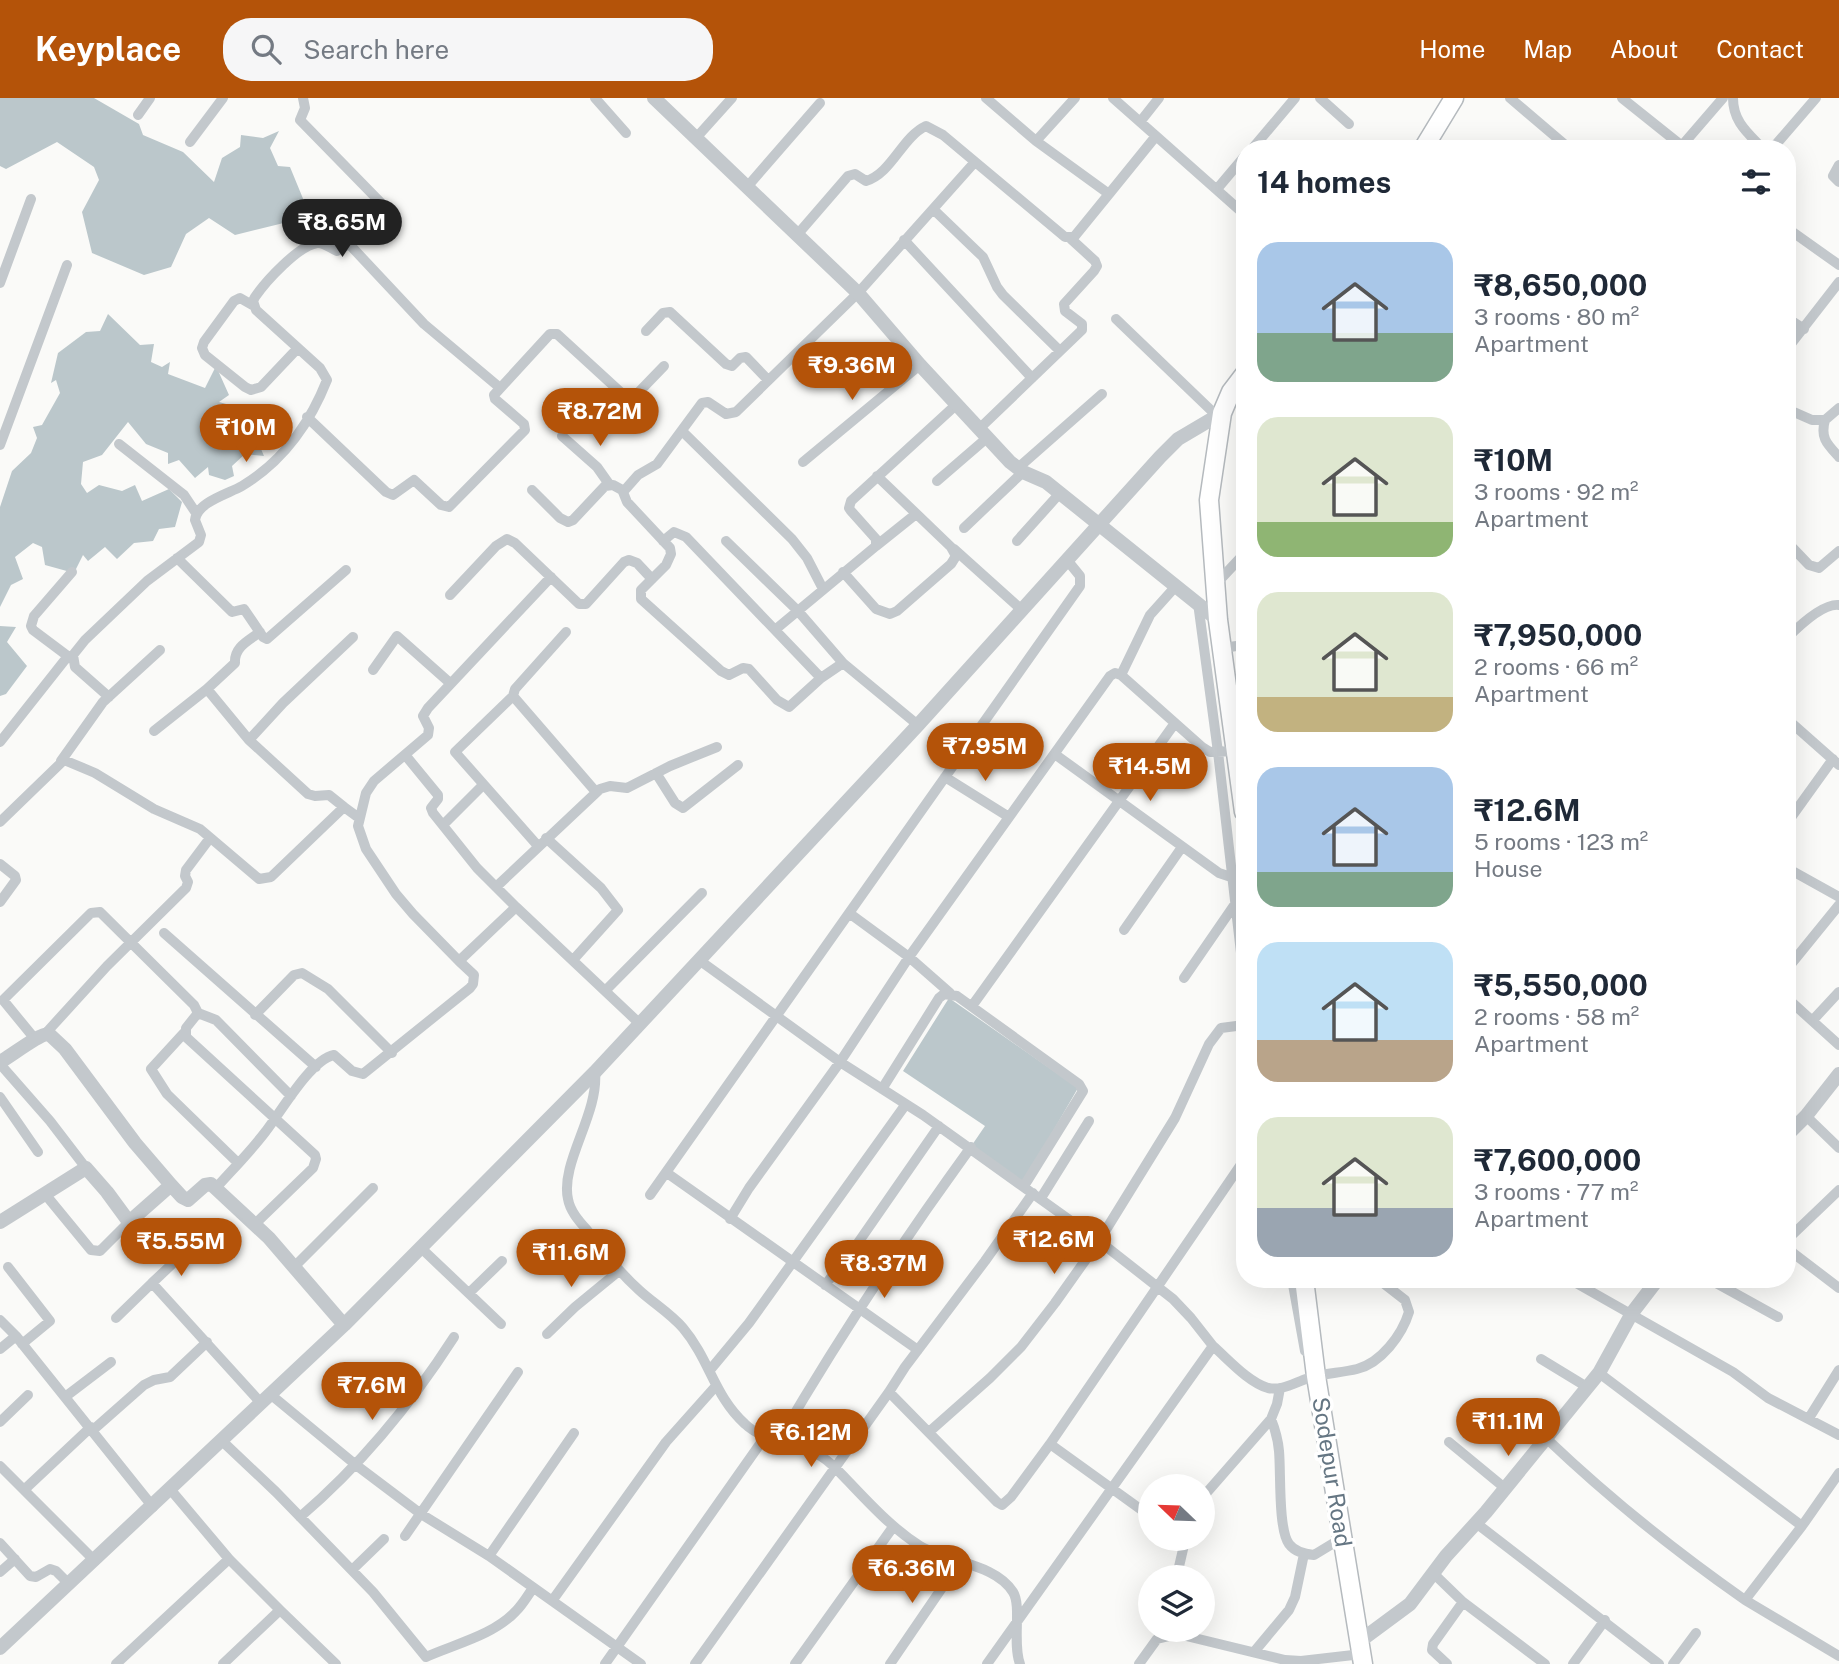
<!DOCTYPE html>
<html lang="en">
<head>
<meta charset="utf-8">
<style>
	:root { --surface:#fff; --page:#f6f6f7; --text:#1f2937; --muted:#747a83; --accent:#b45309 }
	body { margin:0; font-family:"Public Sans",sans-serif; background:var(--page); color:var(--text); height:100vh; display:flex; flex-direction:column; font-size:26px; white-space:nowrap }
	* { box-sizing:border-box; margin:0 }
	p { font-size:23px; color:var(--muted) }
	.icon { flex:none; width:38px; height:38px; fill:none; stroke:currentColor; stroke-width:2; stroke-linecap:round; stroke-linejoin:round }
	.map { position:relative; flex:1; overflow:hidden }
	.side { position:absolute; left:1236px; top:42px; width:560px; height:1148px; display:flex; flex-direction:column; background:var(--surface); border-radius:28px; box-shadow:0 7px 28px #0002 }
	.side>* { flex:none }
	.needle { width:46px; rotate:293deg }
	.fabs { position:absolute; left:1138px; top:1376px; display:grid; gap:14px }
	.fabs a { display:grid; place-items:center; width:77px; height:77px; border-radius:50%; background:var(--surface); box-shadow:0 7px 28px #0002; font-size:35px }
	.price { position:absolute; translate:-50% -60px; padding:0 16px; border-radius:24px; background:var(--accent); color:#fff; font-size:23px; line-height:46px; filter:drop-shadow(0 2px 4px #0008) }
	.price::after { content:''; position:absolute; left:50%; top:42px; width:21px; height:16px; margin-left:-10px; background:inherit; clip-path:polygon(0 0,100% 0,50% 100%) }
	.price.active { background:#222; color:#fff }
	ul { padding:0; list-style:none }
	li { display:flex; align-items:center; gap:21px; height:175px; padding:0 21px }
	li span { display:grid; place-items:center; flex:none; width:196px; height:140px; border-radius:21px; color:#555 }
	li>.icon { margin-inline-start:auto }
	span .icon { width:84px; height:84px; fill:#fffc; stroke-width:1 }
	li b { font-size:30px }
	h2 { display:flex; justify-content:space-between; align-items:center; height:84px; padding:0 21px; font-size:30px }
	header { display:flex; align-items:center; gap:42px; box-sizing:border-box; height:98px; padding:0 35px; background:var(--accent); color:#fff }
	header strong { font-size:33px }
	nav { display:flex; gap:38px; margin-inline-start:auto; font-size:24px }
	.search { width:490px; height:63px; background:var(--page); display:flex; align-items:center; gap:18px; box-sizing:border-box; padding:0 24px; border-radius:28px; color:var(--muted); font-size:26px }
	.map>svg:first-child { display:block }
	.water { fill:#bbc7cb }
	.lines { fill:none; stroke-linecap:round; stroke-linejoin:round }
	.primary-casing { stroke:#b5babe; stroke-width:21 }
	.minor { stroke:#c3c8cc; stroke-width:10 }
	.tertiary { stroke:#c3c8cc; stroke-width:14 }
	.primary { stroke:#fff; stroke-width:18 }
	.labels { text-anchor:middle; stroke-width:7; stroke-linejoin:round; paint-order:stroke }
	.street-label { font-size:23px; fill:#657683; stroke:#fff }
</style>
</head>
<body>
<header>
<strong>Keyplace</strong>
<div class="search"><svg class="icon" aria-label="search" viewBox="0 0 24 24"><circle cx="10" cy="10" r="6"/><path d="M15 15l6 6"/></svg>Search here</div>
<nav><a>Home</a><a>Map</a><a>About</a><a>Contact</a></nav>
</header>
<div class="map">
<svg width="1839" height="1566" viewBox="0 0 1839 1566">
	<rect width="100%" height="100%" fill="#fafaf8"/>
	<path class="water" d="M0,0H94L139,26L143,37L183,54L214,84L222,60L240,49L241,37L263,40L279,33L270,50L278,68L290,69L304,103L296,122L235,137L209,120L186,136L171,169L144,177L92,155L82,114L99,82L94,69L57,44L6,71L0,68Z
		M108,216L140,247L154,246L151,264L162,269L170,264L168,276L205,290L216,268L229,297L219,304L244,311L264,358L245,356L232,368L234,378L225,382L209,377L208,369L195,380L179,362L168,366V355L146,346L128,324L102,357L83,364L81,386L87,395L99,387L122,393L135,387L142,403L169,391L182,404L175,429L159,431L153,443L134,445L117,461L105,449L88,463L83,457L74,475L45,467L42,449L33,445L15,459L23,481L11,487L0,509V409L12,373L31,355L37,340L33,329L42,327L60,295L56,282L51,285L58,255L86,234L100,233Z
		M0,528L16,529L7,544L27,568L6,596L0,598Z
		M949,900L1078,990L1023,1085L972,1047L985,1028L903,973Z"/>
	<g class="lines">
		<defs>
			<path id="primary" d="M1423,51L1454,0
				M1244,277L1231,294L1222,315L1209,402L1218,522L1244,714
				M1304,1181L1316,1278L1363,1566"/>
		</defs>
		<use href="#primary" class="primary-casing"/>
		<path class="minor" d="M303,0L305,10L300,22L384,108L378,117L349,146L424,226L499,289
			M595,0L626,35
			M986,0L1036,43L1109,96L1156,38L1244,116
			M1113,0L1156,38
			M1320,0L1349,26
			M1510,0L1570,51
			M1622,0L1682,48
			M1733,0C1733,24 1748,35 1763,51
			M138,17L150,0
			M1140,24L1159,0
			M696,40L732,0
			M1036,43L1075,0
			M190,44L223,0
			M1252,51L1295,0
			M1679,51L1723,0
			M1772,51L1816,0
			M1839,67L1833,78L1839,84
			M747,89L820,5
			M1217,91L1244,59
			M933,111L974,65
			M1787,130L1839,167
			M797,137L848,78L855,76L866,83C892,75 902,39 926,28L943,37L1065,139H1074L1109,96
			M904,142L1032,280
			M0,185L31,101
			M254,208L240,200L234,203L204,244L202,250L205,257L245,289L251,292L261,289L297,251
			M1787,220L1804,231
			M1116,221L1218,319
			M646,233L663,215L670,214L726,266L732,268L740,260L746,259L768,282
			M1787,251L1839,184
			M1787,311L1812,322H1825L1839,310
			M307,319L386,394L393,397L414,382L441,407L449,409L525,332L524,326L495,301L494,297L550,236H557L628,301L634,299L664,268
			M1825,322C1820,340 1827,346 1839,359
			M980,330L1082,232V226L1065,213L1064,206L1094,173L1097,168L1095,163L1071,141
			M682,333L792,441L807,460L823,491
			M562,338L597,369L609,386
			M119,346L184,397L196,415
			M0,347L67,167
			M803,364L920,267
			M1018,370L1102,296
			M937,383L988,339
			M532,392L560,420L568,424L573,422L605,388L613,387L624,393
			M964,430L1023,374
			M663,443L674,434L686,439L821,580
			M726,443L798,513L843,565
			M1017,443L1060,395
			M1787,444L1809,467L1819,470L1839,453
			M876,448L916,416
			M954,451L1022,512
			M177,460L232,514L244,511L263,539L267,541L346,472
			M72,474L34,518L31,528L33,532L73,562
			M843,474L876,511L890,516L897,513L951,466L956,458L951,449L877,378
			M1215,487L1244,456
			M450,497L496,448L507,441L515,445L579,506H586L624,464L629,462L637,465L652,481
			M1198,505L1218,654L1244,881
			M776,531L876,448V441L851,413L849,410L851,403L957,306
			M566,534L515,591L513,598L596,694
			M1787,540C1798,529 1823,505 1839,507
			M1222,550L1244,547
			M373,572L397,538L450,585
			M1121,577L1150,517L1176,488
			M207,591L235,565C234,549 248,543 260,534
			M513,598L455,654L538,748
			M109,599L75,569L73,557L85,542L147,483L199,444L201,437L195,422C197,404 228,396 242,388C282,364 310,325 327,282L320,270L256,212L253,203L255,199C266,183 298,148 317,145C324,144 331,151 337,153L349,146
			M1787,621L1839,667
			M918,627L843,565L821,580L789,609L777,602L749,571L743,570L729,577L721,573L641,501V492L666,467L671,456L670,450L627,404L623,394L638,377L657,366L702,305L708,304L726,316L736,314L858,195L933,111L983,159L997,189L1003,197L1060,253
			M154,633L207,591L249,642L308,696L315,698L329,697L344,709
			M249,642L283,605L353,539
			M0,644L68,558
			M1056,657L1219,775L1231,779L1244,774
			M406,658L438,697V701L431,710L433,715L477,770L516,809
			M61,663L103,604L160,552
			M656,675L675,705L683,710L738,667
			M945,679L1009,719
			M0,724L64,662L95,675L154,711L200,731L259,781L271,779L344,709L359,720
			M1787,725L1833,661
			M443,727L483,687
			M546,740L601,790L618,812L573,862
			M0,766L15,778L16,782L0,804
			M1787,770L1839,799
			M496,789L600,691L610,688L627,690L670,668L717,649
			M849,815L909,859L950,895
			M1124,832L1182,749
			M164,835L316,969
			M699,862L840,964L923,1017L1099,1143L1173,1201L1191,1220L1213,1248
			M459,863L413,816L396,796L366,751L358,728L366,695L374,683L428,637L429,630L423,618L428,610L551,479
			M1787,871L1839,807
			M1184,880L1235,806
			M605,893L702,795
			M1787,900L1839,947
			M972,908L1175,625
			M198,915L216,922L291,998
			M255,917L294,877L302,875L328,891L392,955
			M1813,922L1839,894
			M46,935L107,868L186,790L188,784L185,778L186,772L210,740
			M184,935L151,971L167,996L238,1065
			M35,941L3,902L91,815L100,814L194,907L198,915L186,930V939L315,1057L316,1061L313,1070L254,1127
			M0,966L50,1023L86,1070
			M595,974C599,1016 560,1065 568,1101C570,1113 579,1123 587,1132C603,1153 619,1174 639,1192C653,1205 670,1215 683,1230C710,1262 714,1298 745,1326C766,1346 799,1343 822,1359C832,1365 841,1376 849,1384C871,1407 893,1431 920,1448C948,1465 995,1465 1013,1494C1022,1508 1012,1545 1020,1566
			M882,991L939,900L944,896L957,898L1079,986L1083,993L1024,1088
			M0,999L38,1054
			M1806,1018L1839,1050
			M667,1075L918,1252
			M216,1090C233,1071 251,1053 266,1033C281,1014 310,962 334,957L352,973L363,976L470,890L473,886L474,877L459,863L516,809L639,925
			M1839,1092L1791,1138L1787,1146L1793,1155L1839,1190
			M45,1096L91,1152L100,1153L129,1124
			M650,1097L1080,488V478L1067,462
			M1041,1100L1089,1023
			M730,1121L749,1090L840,964L909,859L1110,578L1115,575L1121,577L1202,649L1210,654L1236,653
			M420,1149L501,1226
			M8,1169L50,1223L22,1246
			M294,1169L373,1090
			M1292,1181L1305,1253
			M1569,1181L1733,1274L1768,1300L1839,1337
			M1709,1181L1778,1219
			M152,1185L187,1152
			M825,1187L853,1152L939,1028
			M469,1195L502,1163
			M116,1220L152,1185L261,1305
			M0,1222L16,1238L0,1251
			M547,1236L575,1209L619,1173
			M16,1238L153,1409
			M1541,1261L1587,1289
			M710,1272L749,1225L906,1006
			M889,1294L997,1404L1002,1407L1011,1399L1050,1346
			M270,1296L356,1367L421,1416L489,1458L641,1566
			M65,1299L111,1264
			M1809,1320L1839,1272
			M1271,1321C1275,1331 1278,1341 1279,1353C1281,1374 1278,1431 1289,1446C1295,1454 1304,1456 1314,1457L1342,1440
			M0,1324L28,1297
			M93,1332L144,1287L154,1282L170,1279L207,1244
			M929,1334L990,1280L1021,1249L1055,1205L1099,1143L1175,1020L1209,946L1221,930L1244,927
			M1547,1341C1609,1400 1675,1453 1745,1502L1802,1428L1599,1275
			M221,1342L276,1394L373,1494L426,1559C455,1546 494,1537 516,1513C523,1506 528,1497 533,1490
			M779,1342C838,1241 902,1144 971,1049
			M1449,1344L1506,1391
			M0,1368L95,1463
			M25,1391L91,1329
			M170,1391L229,1461L280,1512
			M1202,1400L1271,1321L1277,1306L1280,1290
			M1150,1418L1050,1346L1244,1062
			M300,1419C361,1367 411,1306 454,1239
			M1476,1425L1659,1566
			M1802,1428L1839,1375
			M405,1438L518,1274
			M1180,1440L1184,1447L1178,1473L1180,1479
			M0,1445L30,1478L36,1479L50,1471L56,1473L69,1486
			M489,1458L574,1335
			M352,1472L384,1441
			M0,1474L15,1461
			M1433,1475L1463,1504L1545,1566
			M1745,1502L1839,1558
			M552,1503L666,1344L715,1289
			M1254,1554L1289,1512L1295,1499L1304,1456
			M116,1566L229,1461
			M223,1566L280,1512L336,1566
			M605,1566L765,1339
			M695,1566L889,1294L905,1269L985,1163L1033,1095
			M795,1566L893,1429
			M890,1566L959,1465
			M987,1566L1213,1248C1228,1261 1248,1284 1268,1290C1283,1293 1295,1284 1309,1280C1324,1275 1341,1275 1357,1271C1381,1265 1402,1237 1409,1214L1405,1202L1378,1181
			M1139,1566L1157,1541L1178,1536L1285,1562L1301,1563L1362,1556
			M1447,1566L1432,1552L1433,1546L1463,1504
			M1573,1566L1605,1522
			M1673,1566L1696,1535"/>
		<path class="tertiary" d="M654,0L858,195L920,267L1010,364L1023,374L1046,384L1218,522
			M0,964C11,958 40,935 49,936L65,951L135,1045L171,1087
			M1787,1037L1806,1018L1839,976
			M0,1124L86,1070L107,1094L129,1124L171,1087L182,1099L188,1102L205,1087L211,1086L269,1140L344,1227
			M1360,1543L1410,1506L1446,1458L1486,1414L1599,1275L1632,1215L1658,1181
			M0,1550L344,1227L595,974L918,627L1160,359L1178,341L1222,315"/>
		<use href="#primary" class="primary"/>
	</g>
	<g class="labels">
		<g class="street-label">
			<text transform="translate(1332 1374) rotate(81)" y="8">Sodepur Road</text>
		</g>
	</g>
</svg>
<div class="fabs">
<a><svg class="needle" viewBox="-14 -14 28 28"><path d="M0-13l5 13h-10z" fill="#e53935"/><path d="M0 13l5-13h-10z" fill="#747a83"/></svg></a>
<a><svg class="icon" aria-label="layers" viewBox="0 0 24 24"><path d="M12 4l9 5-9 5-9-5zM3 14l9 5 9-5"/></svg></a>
</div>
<b class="price active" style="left:342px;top:161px">₹8.65M</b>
<b class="price" style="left:852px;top:304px">₹9.36M</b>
<b class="price" style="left:600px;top:350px">₹8.72M</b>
<b class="price" style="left:246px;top:366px">₹10M</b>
<b class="price" style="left:985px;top:685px">₹7.95M</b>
<b class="price" style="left:1150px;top:705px">₹14.5M</b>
<b class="price" style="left:1054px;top:1178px">₹12.6M</b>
<b class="price" style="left:181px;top:1180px">₹5.55M</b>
<b class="price" style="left:571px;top:1191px">₹11.6M</b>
<b class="price" style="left:884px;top:1202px">₹8.37M</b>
<b class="price" style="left:372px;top:1324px">₹7.6M</b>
<b class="price" style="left:1508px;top:1360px">₹11.1M</b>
<b class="price" style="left:811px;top:1371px">₹6.12M</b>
<b class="price" style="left:912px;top:1507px">₹6.36M</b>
<section class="side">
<h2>14 homes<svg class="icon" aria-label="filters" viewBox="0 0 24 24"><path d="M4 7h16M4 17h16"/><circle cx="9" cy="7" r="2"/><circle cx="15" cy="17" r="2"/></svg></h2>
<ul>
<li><span style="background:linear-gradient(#a9c7e8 65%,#7fa58c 0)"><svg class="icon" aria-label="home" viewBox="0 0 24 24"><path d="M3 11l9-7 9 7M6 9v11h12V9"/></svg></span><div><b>₹8,650,000</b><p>3 rooms · 80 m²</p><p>Apartment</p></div></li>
<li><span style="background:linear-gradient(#dfe7d0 75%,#8fb573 0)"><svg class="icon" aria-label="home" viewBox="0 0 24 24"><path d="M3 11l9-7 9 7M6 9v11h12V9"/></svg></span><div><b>₹10M</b><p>3 rooms · 92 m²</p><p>Apartment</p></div></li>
<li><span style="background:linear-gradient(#dfe7d0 75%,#c2b280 0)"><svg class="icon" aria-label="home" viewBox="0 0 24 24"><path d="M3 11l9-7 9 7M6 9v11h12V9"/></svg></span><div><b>₹7,950,000</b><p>2 rooms · 66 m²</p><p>Apartment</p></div></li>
<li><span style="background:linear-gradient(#a9c7e8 75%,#7fa58c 0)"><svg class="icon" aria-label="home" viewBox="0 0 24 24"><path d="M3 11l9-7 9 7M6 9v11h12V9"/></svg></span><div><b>₹12.6M</b><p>5 rooms · 123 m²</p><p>House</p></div></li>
<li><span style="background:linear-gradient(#bfe0f5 70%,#b9a48a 0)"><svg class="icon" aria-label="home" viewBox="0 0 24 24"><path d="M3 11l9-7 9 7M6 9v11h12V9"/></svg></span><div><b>₹5,550,000</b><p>2 rooms · 58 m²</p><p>Apartment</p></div></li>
<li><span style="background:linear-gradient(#dfe7d0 65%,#9aa5b1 0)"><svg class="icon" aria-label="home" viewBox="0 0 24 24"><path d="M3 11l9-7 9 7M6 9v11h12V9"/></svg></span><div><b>₹7,600,000</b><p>3 rooms · 77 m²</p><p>Apartment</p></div></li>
</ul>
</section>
</div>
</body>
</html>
